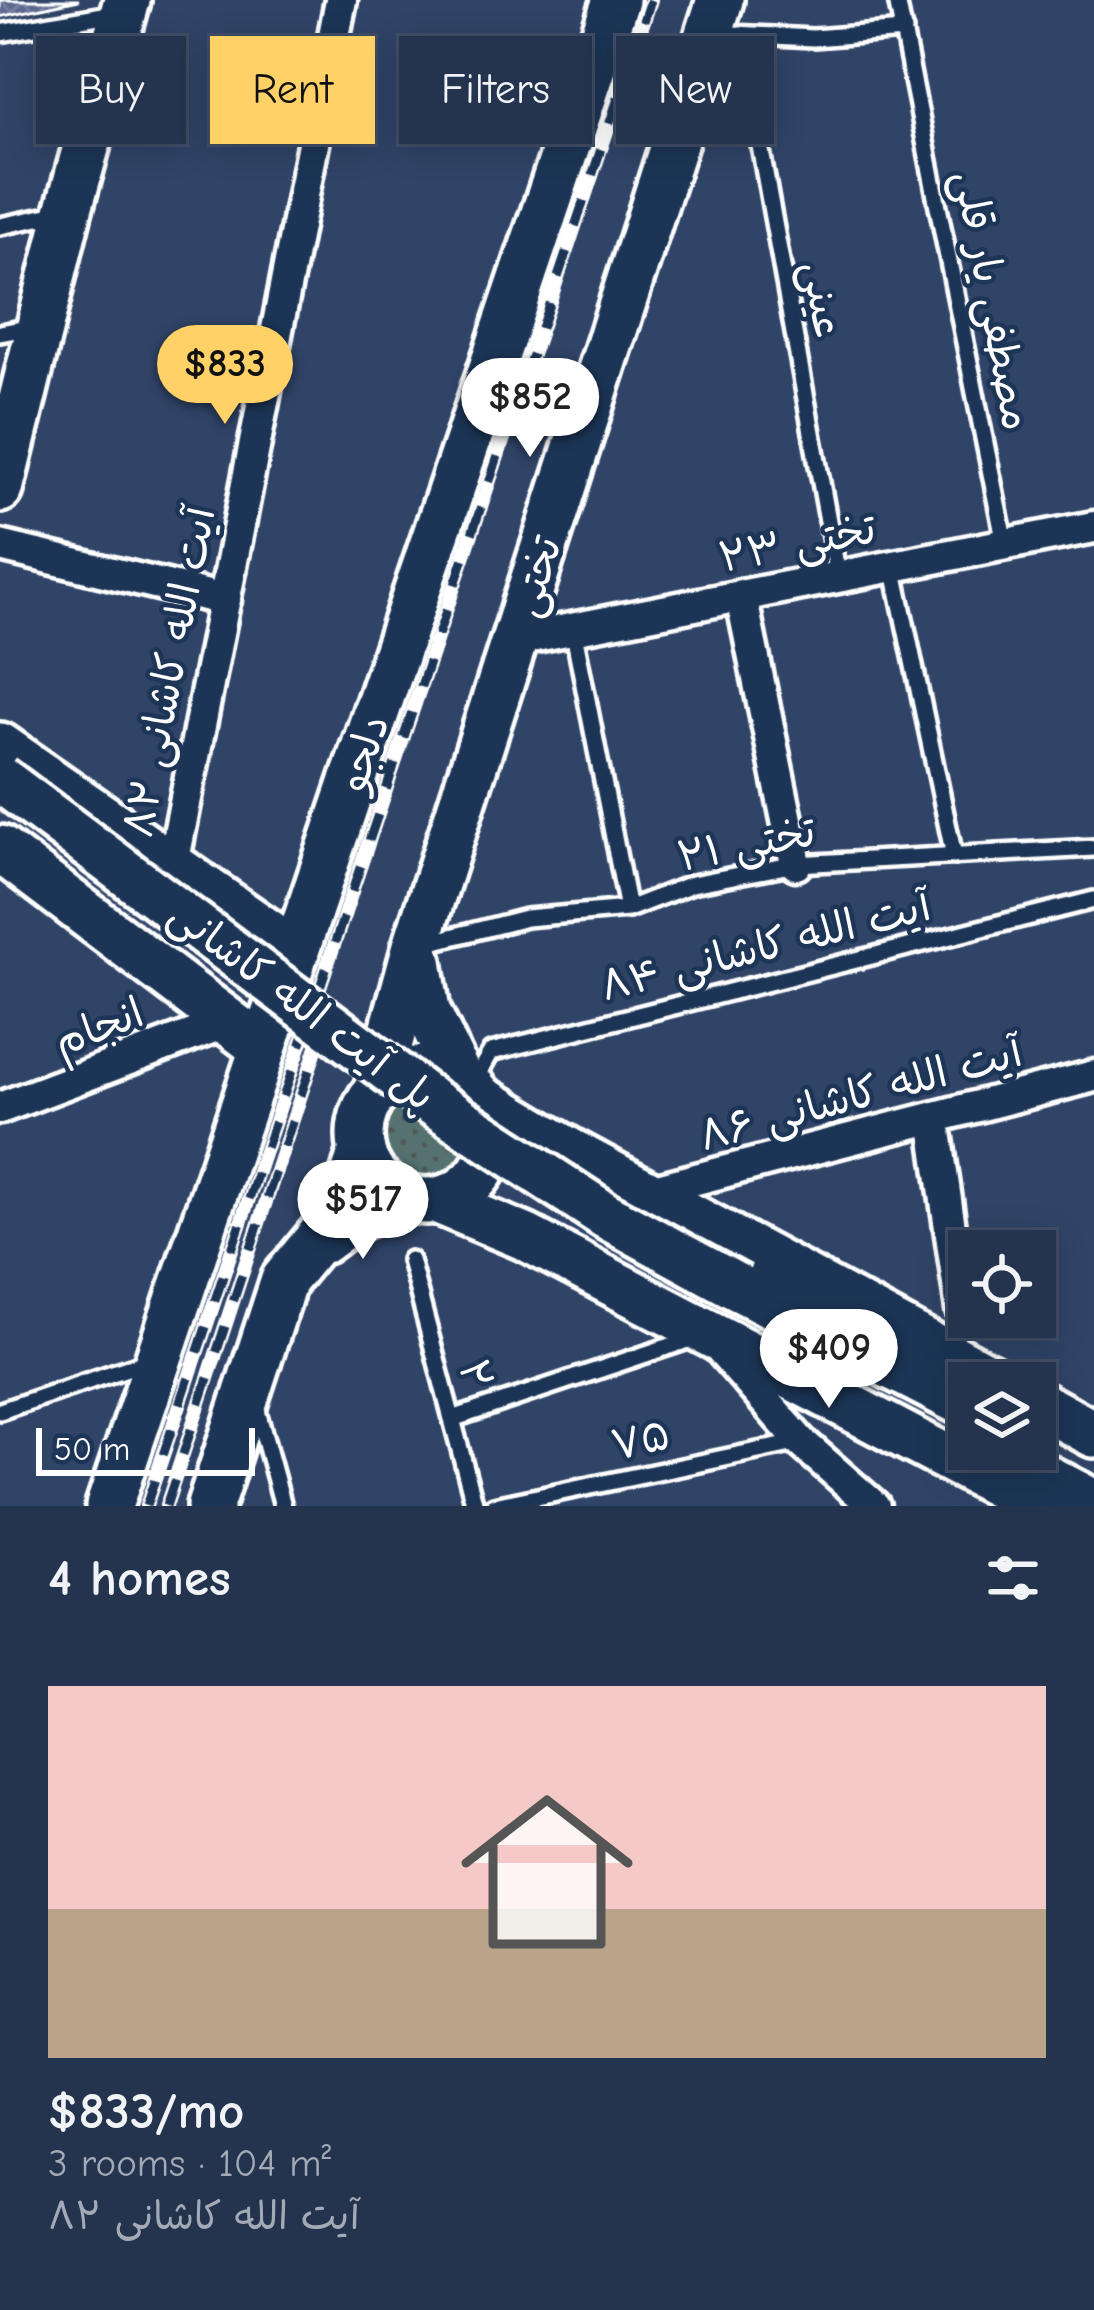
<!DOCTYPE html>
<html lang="en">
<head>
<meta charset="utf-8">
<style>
	:root { --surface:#24334e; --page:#2c3b55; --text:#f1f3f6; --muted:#a3aab6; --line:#414e66; --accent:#ffd166 }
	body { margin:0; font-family:"Comic Neue","Playpen Sans Arabic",sans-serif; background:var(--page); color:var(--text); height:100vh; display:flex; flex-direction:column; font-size:45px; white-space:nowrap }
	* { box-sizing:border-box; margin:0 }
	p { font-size:39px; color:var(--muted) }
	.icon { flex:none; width:66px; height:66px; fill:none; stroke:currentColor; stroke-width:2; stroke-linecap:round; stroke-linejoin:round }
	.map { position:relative; height:1506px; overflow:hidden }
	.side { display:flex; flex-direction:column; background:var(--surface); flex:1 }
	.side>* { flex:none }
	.hud { position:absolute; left:36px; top:36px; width:1023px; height:108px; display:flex; gap:24px }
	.controls { position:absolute; left:948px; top:1230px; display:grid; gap:24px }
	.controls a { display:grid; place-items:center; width:108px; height:108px; border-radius:0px; background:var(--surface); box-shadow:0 6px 30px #0003,0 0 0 3px var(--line); font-size:60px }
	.scale { position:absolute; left:36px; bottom:30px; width:219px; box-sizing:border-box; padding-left:12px; border:6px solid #fff; border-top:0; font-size:33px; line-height:42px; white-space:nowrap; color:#fff; -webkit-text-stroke:9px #1d3557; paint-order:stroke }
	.price { position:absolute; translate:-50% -102px; padding:0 27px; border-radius:42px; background:#fff; color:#222; font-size:39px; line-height:78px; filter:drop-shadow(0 3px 6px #0008) }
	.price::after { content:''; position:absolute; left:50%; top:72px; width:36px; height:27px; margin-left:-18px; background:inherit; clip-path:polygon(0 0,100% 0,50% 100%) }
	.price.current { background:var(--accent); color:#111 }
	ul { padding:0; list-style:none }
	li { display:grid; align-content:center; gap:24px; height:636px; padding:0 48px }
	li+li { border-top:3px solid var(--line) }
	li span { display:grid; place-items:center; height:372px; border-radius:0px; color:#555 }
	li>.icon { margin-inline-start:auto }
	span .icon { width:216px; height:216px; fill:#fffc; stroke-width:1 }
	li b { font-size:51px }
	h2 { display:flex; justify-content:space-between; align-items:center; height:144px; padding:0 48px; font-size:51px }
	.pill { padding:0 42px; border-radius:0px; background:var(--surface); box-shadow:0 6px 30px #0003,0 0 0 3px var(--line); font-size:42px; line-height:108px }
	.pill.current { background:var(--accent); color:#111 }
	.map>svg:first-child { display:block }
	.grass { fill:url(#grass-dots); stroke:#aab8b8; stroke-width:3 }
	.building { fill:url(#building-cross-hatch); stroke:#fff; stroke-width:3 }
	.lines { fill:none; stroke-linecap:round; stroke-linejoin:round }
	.lane-casing { stroke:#fff; stroke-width:24 }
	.street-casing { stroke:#fff; stroke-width:39 }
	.secondary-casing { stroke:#fff; stroke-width:54 }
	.lane { stroke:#1d3557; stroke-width:15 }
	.street { stroke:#1d3557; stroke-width:30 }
	.secondary { stroke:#1d3557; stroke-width:45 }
	.rail-casing { stroke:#fff; stroke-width:14 }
	.rail { stroke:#1d3557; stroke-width:9; stroke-dasharray:27; stroke-linecap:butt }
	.secondary-bridge-casing { stroke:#fff; stroke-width:54; stroke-linecap:butt }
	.secondary-bridge { stroke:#1d3557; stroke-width:45 }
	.labels { text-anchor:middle; stroke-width:9; stroke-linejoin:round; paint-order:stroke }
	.street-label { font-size:42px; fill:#fff; stroke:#1d3557 }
</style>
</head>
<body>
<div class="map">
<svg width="1094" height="1506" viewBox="0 0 1094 1506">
	<defs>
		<pattern id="grass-dots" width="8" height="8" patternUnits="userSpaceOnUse" patternTransform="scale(3)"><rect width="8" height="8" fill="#547270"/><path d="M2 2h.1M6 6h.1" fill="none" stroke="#4f5959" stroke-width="1.8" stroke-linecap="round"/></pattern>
		<pattern id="building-cross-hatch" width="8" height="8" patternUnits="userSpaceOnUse" patternTransform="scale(3)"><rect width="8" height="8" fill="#5c688f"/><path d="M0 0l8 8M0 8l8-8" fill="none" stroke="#747fa0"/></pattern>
	</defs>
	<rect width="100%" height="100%" fill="#304468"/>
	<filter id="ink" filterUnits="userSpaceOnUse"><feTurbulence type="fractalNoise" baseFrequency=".00833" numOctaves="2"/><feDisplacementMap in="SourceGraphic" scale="24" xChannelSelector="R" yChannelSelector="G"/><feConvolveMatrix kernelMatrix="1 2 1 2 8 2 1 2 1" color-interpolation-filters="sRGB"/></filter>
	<g filter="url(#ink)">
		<path class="grass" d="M397,1091L480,1144C446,1237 328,1160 397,1091Z"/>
		<path class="building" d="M0,0H79L0,17Z"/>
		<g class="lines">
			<defs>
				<path id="lane" d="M897,0L1005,544
					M0,33L115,13
					M733,34L813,38L904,31
					M740,35L838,576
					M0,226L62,213
					M0,333L32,327
					M893,566L954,856
					M573,628L628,909
					M424,944L526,918L628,909L692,884L796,864L1094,848
					M471,1086L491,1052L1094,900
					M410,1260L475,1506
					M256,1407L283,1506
					M0,1411L151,1360
					M452,1419L694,1338
					M494,1506L801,1442"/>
				<path id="street" d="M0,546L225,600
					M741,595L796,864
					M515,640L1094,527
					M173,865L341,0
					M0,1108L227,1022
					M934,1118L962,1310
					M646,1192L1094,1076
					M327,1247L355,1226L417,1200
					M719,1348L801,1442L874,1506"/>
				<path id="secondary" d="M0,489L68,212L127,0
					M0,746L296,952
					M0,849L263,1048
					M419,961L427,1011L458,1076
					M360 1135a66 66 0 1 1 132 0a66 66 0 1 1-132 0Z
					M377,1090L416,946L720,0
					M482,1099L569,1151L1000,1383
					M436,1200L525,1237L1039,1506
					M739,1288L969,1406
					M1035,1402L1094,1434
					M1012,1460L1094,1503
					M109,1506L616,0
					M210,1506L284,1280L344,1207L362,1150"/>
			</defs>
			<use href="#lane" class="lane-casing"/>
			<use href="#street" class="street-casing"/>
			<use href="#secondary" class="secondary-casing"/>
			<use href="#lane" class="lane"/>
			<use href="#street" class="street"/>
			<use href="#secondary" class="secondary"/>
			<defs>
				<path id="rail" d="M146,1506L651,0
					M166,1506L327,1016"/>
			</defs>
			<use href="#rail" class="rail-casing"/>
			<use href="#rail" class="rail"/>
			<defs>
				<path id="secondary-bridge" d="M0,779L432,1102L605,1215L739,1288"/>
			</defs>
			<use href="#secondary-bridge" class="secondary-bridge-casing"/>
			<use href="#secondary-bridge" class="secondary-bridge"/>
		</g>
	</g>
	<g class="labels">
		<g class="street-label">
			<text transform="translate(824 299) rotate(80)" y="15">عینی</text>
			<text transform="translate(994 300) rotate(79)" y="15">مصطفی یار قلی</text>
			<text transform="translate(797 542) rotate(-11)" y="15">تختی ۲۳</text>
			<text transform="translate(535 576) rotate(-72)" y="15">تختی</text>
			<text transform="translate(168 672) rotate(-79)" y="15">آیت الله کاشانی ۸۲</text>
			<text transform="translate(362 753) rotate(-71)" y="15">دلجو</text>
			<text transform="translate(746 843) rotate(-11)" y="15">تختی ۲۱</text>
			<text transform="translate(765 945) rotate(-14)" y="15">آیت الله کاشانی ۸۴</text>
			<text transform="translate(303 1004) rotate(37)" y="15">پل آیت الله کاشانی</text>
			<text transform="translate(98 1026) rotate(-21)" y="15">انجام</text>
			<text transform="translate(860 1093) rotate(-15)" y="15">آیت الله کاشانی ۸۶</text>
			<text transform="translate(477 1374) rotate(75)" y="15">۲</text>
			<text transform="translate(640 1439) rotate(-12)" y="15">۷۵</text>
		</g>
	</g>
</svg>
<div class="controls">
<a><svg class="icon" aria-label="locate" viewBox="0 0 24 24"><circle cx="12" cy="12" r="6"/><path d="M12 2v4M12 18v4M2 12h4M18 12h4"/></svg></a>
<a><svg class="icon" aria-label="layers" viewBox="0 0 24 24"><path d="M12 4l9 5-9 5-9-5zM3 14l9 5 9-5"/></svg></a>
</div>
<div class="scale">50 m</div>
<b class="price current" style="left:225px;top:427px">$833</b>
<b class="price" style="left:530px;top:460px">$852</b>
<b class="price" style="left:363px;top:1262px">$517</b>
<b class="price" style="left:829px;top:1411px">$409</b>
<div class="hud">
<a class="pill">Buy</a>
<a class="pill current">Rent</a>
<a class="pill">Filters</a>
<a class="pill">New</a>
</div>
</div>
<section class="side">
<h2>4 homes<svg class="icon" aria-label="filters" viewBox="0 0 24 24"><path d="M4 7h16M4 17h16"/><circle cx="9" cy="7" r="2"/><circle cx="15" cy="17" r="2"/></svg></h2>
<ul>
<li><span style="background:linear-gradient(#f6c9c9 60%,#b9a48a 0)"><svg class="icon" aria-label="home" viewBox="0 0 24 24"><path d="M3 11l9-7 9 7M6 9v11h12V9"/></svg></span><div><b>$833/mo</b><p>3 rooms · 104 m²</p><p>آیت الله کاشانی ۸۲</p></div></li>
</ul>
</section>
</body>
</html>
